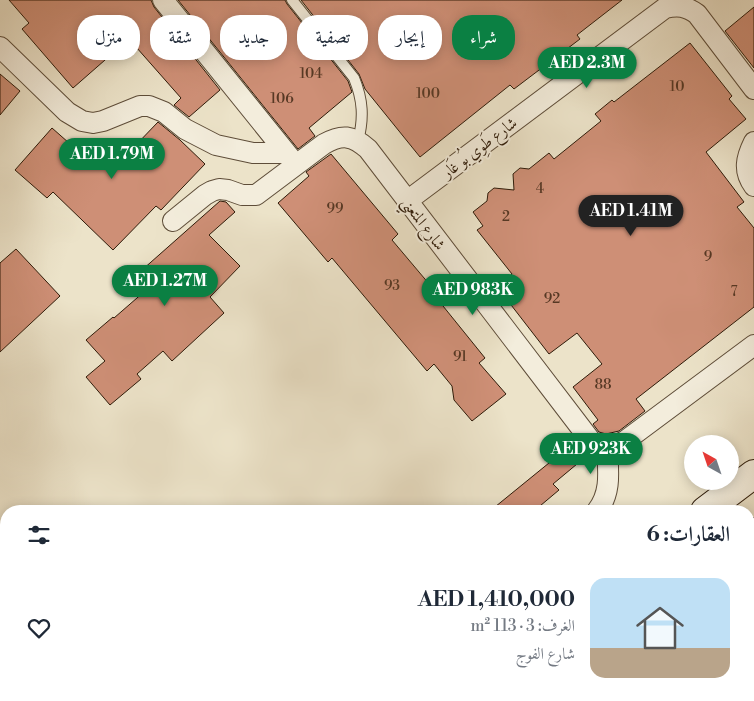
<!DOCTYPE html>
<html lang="ar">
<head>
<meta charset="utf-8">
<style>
	:root { --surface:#fff; --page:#f6f6f7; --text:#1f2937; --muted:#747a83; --line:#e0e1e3; --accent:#0b8043 }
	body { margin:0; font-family:"Libre Bodoni",Amiri,serif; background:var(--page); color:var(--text); direction:rtl; height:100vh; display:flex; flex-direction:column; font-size:19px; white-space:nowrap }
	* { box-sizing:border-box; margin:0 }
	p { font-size:16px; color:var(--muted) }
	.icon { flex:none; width:28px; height:28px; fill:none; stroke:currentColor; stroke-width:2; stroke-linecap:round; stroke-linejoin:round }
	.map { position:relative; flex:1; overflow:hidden; direction:ltr }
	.panel { position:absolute; left:0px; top:505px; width:755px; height:196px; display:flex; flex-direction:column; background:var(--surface); border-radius:20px 20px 0 0; box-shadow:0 2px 12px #0003; direction:rtl }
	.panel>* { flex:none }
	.hud { position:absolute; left:15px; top:15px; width:500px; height:45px; direction:rtl; display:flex; gap:10px }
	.needle { width:32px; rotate:320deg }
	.tools { position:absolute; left:684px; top:435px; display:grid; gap:10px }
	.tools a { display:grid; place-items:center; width:55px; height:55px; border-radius:50%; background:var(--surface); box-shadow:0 2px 12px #0003; font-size:25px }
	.price { position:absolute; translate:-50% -42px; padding:0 11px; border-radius:18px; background:var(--accent); color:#fff; font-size:16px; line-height:32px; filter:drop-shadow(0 1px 2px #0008) }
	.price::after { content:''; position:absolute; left:50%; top:30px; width:15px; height:11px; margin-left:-8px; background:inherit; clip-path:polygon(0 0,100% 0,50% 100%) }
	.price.selected { background:#222; color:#fff }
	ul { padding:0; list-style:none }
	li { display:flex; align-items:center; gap:15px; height:125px; padding:0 25px }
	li+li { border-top:1px solid var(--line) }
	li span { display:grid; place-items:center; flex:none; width:140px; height:100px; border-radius:15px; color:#555 }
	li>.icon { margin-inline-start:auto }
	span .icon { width:60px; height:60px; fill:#fffc; stroke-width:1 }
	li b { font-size:21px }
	h2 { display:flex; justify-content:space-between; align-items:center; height:60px; padding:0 25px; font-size:21px }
	.chip { padding:0 18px; border-radius:20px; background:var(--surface); box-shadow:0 2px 12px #0003; font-size:18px; line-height:45px }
	.chip.selected { background:var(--accent); color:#fff }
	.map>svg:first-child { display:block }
	.building { fill:#ce8f76; stroke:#2e1b09 }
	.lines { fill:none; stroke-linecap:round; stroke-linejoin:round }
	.service-casing { stroke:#5e4d39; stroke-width:12 }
	.minor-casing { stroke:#5e4d39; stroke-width:22 }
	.secondary-casing { stroke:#2e1b09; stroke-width:30 }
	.service { stroke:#f3eddc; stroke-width:10 }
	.minor { stroke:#f3eddc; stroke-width:20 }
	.secondary { stroke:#f3eddc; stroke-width:28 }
	.labels { text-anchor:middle; stroke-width:4; stroke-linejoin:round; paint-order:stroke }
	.number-label { font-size:14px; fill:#563824 }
	.street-label { font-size:16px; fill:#2e1b09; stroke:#f3eddc }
</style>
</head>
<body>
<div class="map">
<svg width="754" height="701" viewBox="0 0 754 701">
	<rect width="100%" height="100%" fill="#ece3c9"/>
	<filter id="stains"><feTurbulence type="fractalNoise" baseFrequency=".004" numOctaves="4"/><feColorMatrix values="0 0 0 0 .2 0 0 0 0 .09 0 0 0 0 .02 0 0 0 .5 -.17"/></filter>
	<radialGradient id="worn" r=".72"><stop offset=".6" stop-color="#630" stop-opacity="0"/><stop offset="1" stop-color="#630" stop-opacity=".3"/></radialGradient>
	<path class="building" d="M9,0H151L154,7L220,90L189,117L174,105L181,98L129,39L73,88L22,29L29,23Z
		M178,0H285L287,4L348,81L352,92L309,128L315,136L298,149Z
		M301,0H622L577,35L580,39L514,89L510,85L420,157L365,89L359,74Z
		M754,7V68L725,31Z
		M690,43L732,96L729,99L746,119L706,152L744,202L737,207L754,228V307L636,399L645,411L619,431L606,434L599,432L593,424L598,420L573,387L602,364L577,333L549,354L508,301L522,290L511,275L512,274L477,230L483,226L473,212L487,201L488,193L494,188L514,190L513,174L520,168L529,169L549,153L554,159L601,121L595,114L612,100L614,102Z
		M0,74L20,91L0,115Z
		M158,122L180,140L205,164L161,210L156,206L113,250L53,192L47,198L15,170L52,128L94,165L99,159L111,171Z
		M331,154L398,234L392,240L446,304L443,306L485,358L479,363L506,394L472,421L454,400L452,386L434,364L427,371L332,258L328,262L278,203L309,176L306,172Z
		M220,201L226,202L235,212L209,235L240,266L210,297L224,313L172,361L163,351L137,374L141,379L110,405L86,377L105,361L86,340L113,317L114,318L145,291L133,278Z
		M16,249L60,296L0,352V263Z
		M576,441L582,448L589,454L553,484L559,490L534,511H490Z"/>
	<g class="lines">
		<defs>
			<path id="service" d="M292,0L354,78C363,100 364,118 358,141"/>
			<path id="minor" d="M163,0L292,160
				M0,47L67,112L82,121L93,123L103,121L140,106H149L164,112L185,129L216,145L253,153H286
				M754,142C746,158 743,171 754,186
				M407,201L665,8C678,5 686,6 697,14L754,89
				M173,221L205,195L212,191L219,189L228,190L242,195H256L324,144C342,134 352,135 368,149L591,441C603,448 612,448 625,441L754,345
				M597,511C612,492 608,470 607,447
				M749,679L754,675
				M347,701L355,695
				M551,701L553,695
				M719,701L727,695"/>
			<path id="secondary" d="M705,511L754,474
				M749,536L754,532
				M453,701L461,695
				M530,701L538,695"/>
		</defs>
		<use href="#service" class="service-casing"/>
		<use href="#minor" class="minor-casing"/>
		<use href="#secondary" class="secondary-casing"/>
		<use href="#service" class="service"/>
		<use href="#minor" class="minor"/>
		<use href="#secondary" class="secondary"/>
	</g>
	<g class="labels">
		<g class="number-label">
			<text x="311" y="78">104</text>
			<text x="677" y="91">10</text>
			<text x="428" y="98">100</text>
			<text x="282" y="103">106</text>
			<text x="540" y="193">4</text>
			<text x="335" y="213">99</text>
			<text x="506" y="221">2</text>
			<text x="708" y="261">9</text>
			<text x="392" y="290">93</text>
			<text x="734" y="296">7</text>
			<text x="552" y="303">92</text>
			<text x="460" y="361">91</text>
			<text x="603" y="389">88</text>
		</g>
		<g class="street-label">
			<text transform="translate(479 147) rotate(-37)" y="6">شارع طَوِي بُو غَار</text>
			<text transform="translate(424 223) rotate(53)" y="6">شارع المتعني</text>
		</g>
	</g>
	<rect width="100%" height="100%" filter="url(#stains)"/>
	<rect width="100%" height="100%" fill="url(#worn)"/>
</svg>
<div class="tools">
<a><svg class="needle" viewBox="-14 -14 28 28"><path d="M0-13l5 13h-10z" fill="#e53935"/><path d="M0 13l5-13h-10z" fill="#747a83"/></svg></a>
</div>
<b class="price" style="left:587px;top:89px">AED 2.3M</b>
<b class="price" style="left:112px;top:180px">AED 1.79M</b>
<b class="price selected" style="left:631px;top:237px">AED 1.41M</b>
<b class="price" style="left:165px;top:307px">AED 1.27M</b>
<b class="price" style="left:473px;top:316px">AED 983K</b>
<b class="price" style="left:591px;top:475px">AED 923K</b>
<div class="hud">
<a class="chip selected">شراء</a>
<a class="chip">إيجار</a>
<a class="chip">تصفية</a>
<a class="chip">جديد</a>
<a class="chip">شقة</a>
<a class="chip">منزل</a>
</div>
<section class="panel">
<h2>العقارات: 6<svg class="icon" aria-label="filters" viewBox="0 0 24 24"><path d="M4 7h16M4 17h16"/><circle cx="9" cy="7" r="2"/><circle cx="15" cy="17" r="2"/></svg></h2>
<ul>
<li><span style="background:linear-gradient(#bfe0f5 70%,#b9a48a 0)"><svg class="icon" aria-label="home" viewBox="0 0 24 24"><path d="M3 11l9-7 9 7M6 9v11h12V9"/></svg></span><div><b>AED 1,410,000</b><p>الغرف: 3 · 113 m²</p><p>شارع الفوج</p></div><svg class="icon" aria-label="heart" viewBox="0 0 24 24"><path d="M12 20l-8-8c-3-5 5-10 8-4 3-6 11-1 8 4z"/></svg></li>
</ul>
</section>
</div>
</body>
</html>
